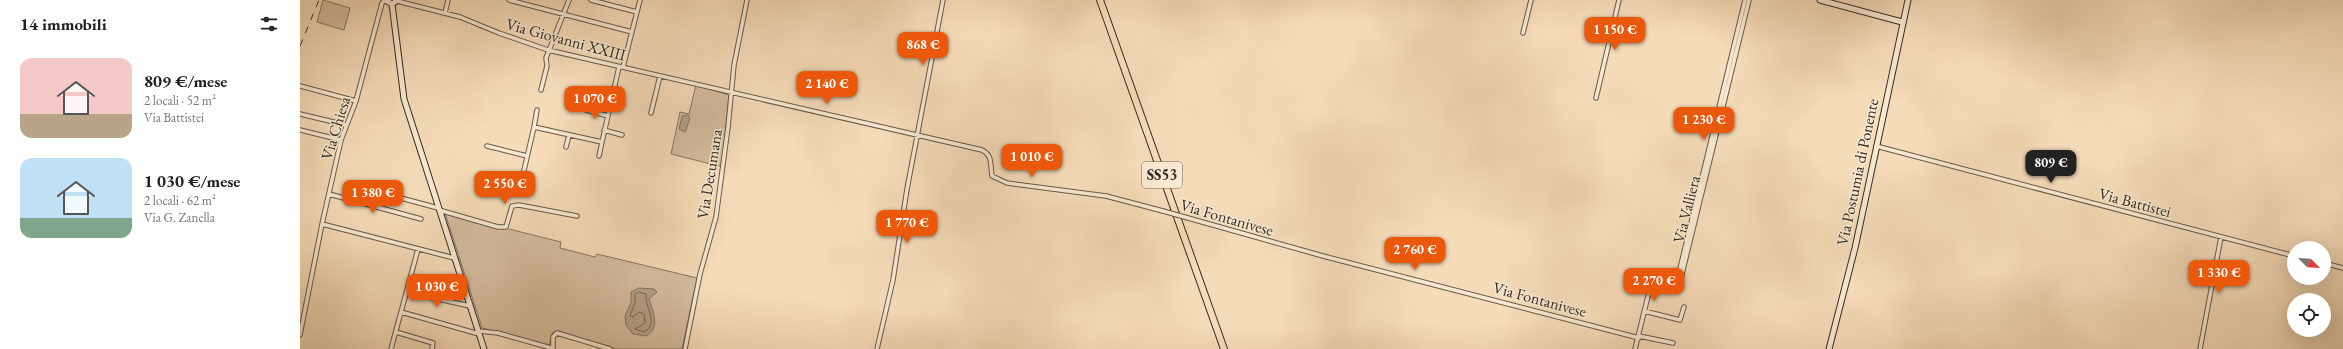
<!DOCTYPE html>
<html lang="it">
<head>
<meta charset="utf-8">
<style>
	:root { --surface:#fff; --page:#f6f6f6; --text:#202124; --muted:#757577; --accent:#ea580c }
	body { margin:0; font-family:"EB Garamond",serif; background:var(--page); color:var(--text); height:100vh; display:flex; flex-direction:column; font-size:15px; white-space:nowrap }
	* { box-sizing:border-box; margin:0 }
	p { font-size:13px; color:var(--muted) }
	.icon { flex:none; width:22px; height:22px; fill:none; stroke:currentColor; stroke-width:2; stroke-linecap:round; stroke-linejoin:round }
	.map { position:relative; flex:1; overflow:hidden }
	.details { display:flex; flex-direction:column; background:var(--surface); width:300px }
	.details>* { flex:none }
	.needle { width:26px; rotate:114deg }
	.tools { position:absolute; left:1987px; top:241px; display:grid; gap:8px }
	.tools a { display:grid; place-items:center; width:44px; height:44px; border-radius:50%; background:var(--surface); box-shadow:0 4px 16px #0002; font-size:20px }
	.price { position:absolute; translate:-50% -34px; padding:0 9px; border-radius:8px; background:var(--accent); color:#fff; font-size:13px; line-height:26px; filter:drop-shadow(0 1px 2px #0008) }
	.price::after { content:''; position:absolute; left:50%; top:24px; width:12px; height:9px; margin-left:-6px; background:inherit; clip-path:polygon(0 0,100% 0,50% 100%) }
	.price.current { background:#222; color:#fff }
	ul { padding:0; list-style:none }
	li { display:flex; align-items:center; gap:12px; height:100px; padding:0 20px }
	li span { display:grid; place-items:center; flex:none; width:112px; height:80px; border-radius:12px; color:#555 }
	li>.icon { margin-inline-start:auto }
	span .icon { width:48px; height:48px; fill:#fffc; stroke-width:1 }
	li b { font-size:17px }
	h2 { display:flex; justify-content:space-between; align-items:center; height:48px; padding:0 20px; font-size:17px }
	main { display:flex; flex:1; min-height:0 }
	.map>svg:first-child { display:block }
	.green { fill:#d5bd9f; stroke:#867461 }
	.water { fill:#b4a085; stroke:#82725e }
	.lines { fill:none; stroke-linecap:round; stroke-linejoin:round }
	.shore { stroke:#756654; stroke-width:1 }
	.street-casing { stroke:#665848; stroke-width:5.5 }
	.secondary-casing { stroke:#362c23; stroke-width:7 }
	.highway-casing { stroke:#362c23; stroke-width:8 }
	.street { stroke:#f8e8d1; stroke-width:3.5 }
	.secondary { stroke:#f8e8d1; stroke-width:5 }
	.highway { stroke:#f5dbb8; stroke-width:6 }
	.rail { stroke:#362c23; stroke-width:1; stroke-dasharray:7 7; stroke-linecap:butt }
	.street-bridge-casing { stroke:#665848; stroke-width:5.5; stroke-linecap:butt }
	.street-bridge { stroke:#f8e8d1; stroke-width:3.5 }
	.labels { text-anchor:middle; stroke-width:3; stroke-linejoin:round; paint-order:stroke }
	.shield { fill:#f8e8d1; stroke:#706457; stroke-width:1 }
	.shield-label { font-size:15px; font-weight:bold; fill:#362c23 }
	.street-label { font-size:16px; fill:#362c23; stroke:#f8e8d1 }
</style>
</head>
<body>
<main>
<section class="details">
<h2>14 immobili<svg class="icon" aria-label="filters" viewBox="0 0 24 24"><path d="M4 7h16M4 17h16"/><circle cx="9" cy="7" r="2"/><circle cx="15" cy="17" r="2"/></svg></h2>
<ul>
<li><span style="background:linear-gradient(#f6c9c9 70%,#b9a48a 0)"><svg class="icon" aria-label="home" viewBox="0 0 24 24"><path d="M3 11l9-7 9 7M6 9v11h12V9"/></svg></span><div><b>809 €/mese</b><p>2 locali · 52 m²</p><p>Via Battistei</p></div></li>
<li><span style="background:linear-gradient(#bfe0f5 75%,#7fa58c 0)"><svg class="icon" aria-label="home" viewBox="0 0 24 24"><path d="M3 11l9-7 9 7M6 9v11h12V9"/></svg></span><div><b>1 030 €/mese</b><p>2 locali · 62 m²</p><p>Via G. Zanella</p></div></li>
</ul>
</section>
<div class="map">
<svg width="2043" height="349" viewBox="0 0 2043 349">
	<rect width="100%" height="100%" fill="#f5dbb8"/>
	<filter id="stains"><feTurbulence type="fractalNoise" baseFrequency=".005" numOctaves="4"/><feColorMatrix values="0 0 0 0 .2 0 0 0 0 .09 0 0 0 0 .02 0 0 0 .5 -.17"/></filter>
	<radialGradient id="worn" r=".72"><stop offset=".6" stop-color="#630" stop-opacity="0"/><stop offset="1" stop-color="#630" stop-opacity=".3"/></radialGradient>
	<path class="green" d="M23,0L50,8L44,30L17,22Z
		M396,85L429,95L422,165L419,166L371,154L380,112L389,114Z
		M145,213L261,242L260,248L295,257L297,254L397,278L382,349H317L253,332L249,345L182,328Z"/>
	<path class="water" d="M388,115L390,118L385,132L379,129L382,116Z
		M339,288L354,289L357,292L349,299C353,312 361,328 346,336L333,334L326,325L325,316L331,303V292Z"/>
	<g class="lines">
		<path class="shore" d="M339,292L346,294C344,306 360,324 344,332L335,329L345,323L344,314L339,312L333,317L330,316L335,303V294Z"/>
		<defs>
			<path id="street" d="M209,0L332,32
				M291,0L337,12
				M97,1L160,17L199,33L248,50L682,150C693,156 690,164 692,176L707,183L806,196L863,211
				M145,13L148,0
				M1223,33L1231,0
				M323,67L340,0
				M0,86L56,101
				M241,90L247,66L246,58L269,0
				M1296,98L1319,0
				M286,110L308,116
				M351,113L360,76
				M0,114L46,125
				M234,127L237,110
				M0,130L41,140
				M304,130L322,135
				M187,146L227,156
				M1576,146L1994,256
				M266,147L269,135
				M299,156L302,142
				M222,179L234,127L302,142L319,67
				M60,187L138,208
				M29,194L121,219
				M139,210L198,227H206L212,206L219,205L277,216
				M888,218L1023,256L1339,338
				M22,224L154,258
				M2024,263L2043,268
				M1377,281L1445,0
				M106,292L170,306
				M1344,311L1380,320L1384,307
				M101,312L179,334
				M178,331L198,333L251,348H253V337L257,333L310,349
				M96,332L133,343L132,349
				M0,335L22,224L41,140L56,101L82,3L85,0
				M1339,336L1373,343
				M91,349L118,249
				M385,349L400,274L416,217L428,127L434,65L447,0
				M577,349L593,280L607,189L643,0
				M1335,349L1351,284L1356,282L1373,284L1382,274L1449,0
				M1900,349L1921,237"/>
			<path id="secondary" d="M85,0L92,4L98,0
				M1520,0L1602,22
				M92,4L104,99L184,349
				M1529,349L1555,248L1608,0"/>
			<path id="highway" d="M800,0L924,349"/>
		</defs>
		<use href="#street" class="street-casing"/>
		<use href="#secondary" class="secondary-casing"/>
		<use href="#highway" class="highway-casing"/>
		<use href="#street" class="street"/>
		<use href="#secondary" class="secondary"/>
		<use href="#highway" class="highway"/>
		<path class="rail" d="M0,46L19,0"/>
		<defs>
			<path id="street-bridge" d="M863,211L888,218"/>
		</defs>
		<use href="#street-bridge" class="street-bridge-casing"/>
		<use href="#street-bridge" class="street-bridge"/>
	</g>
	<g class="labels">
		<rect class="shield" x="842" y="162" width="40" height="26" rx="3"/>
		<g class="shield-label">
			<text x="862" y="180">SS53</text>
		</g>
		<g class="street-label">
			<text transform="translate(266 39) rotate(15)" y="6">Via Giovanni XXIII</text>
			<text transform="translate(35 128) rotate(-73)" y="6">Via Chiesa</text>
			<text transform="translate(1557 172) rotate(-78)" y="6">Via Postumia di Ponente</text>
			<text transform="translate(409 174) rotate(-81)" y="6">Via Decumana</text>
			<text transform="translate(1835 202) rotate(15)" y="6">Via Battistei</text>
			<text transform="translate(1386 209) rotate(-76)" y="6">Via Valliera</text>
			<text transform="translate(927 217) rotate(16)" y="6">Via Fontanivese</text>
			<text transform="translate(1240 299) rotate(15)" y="6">Via Fontanivese</text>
		</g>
	</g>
	<rect width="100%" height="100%" filter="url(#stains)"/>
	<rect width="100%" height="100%" fill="url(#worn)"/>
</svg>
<div class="tools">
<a><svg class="needle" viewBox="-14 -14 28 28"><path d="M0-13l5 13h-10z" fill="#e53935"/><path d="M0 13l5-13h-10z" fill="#757577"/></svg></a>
<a><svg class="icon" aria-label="locate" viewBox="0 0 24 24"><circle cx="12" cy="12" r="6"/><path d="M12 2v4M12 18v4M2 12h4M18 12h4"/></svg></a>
</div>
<b class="price" style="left:1315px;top:51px">1 150 €</b>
<b class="price" style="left:623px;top:66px">868 €</b>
<b class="price" style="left:527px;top:105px">2 140 €</b>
<b class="price" style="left:295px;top:120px">1 070 €</b>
<b class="price" style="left:1404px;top:141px">1 230 €</b>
<b class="price" style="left:732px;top:178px">1 010 €</b>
<b class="price current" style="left:1751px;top:184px">809 €</b>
<b class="price" style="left:205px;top:205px">2 550 €</b>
<b class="price" style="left:73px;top:214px">1 380 €</b>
<b class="price" style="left:607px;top:244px">1 770 €</b>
<b class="price" style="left:1115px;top:271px">2 760 €</b>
<b class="price" style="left:1919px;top:294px">1 330 €</b>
<b class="price" style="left:1354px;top:302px">2 270 €</b>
<b class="price" style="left:137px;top:308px">1 030 €</b>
</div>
</main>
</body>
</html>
